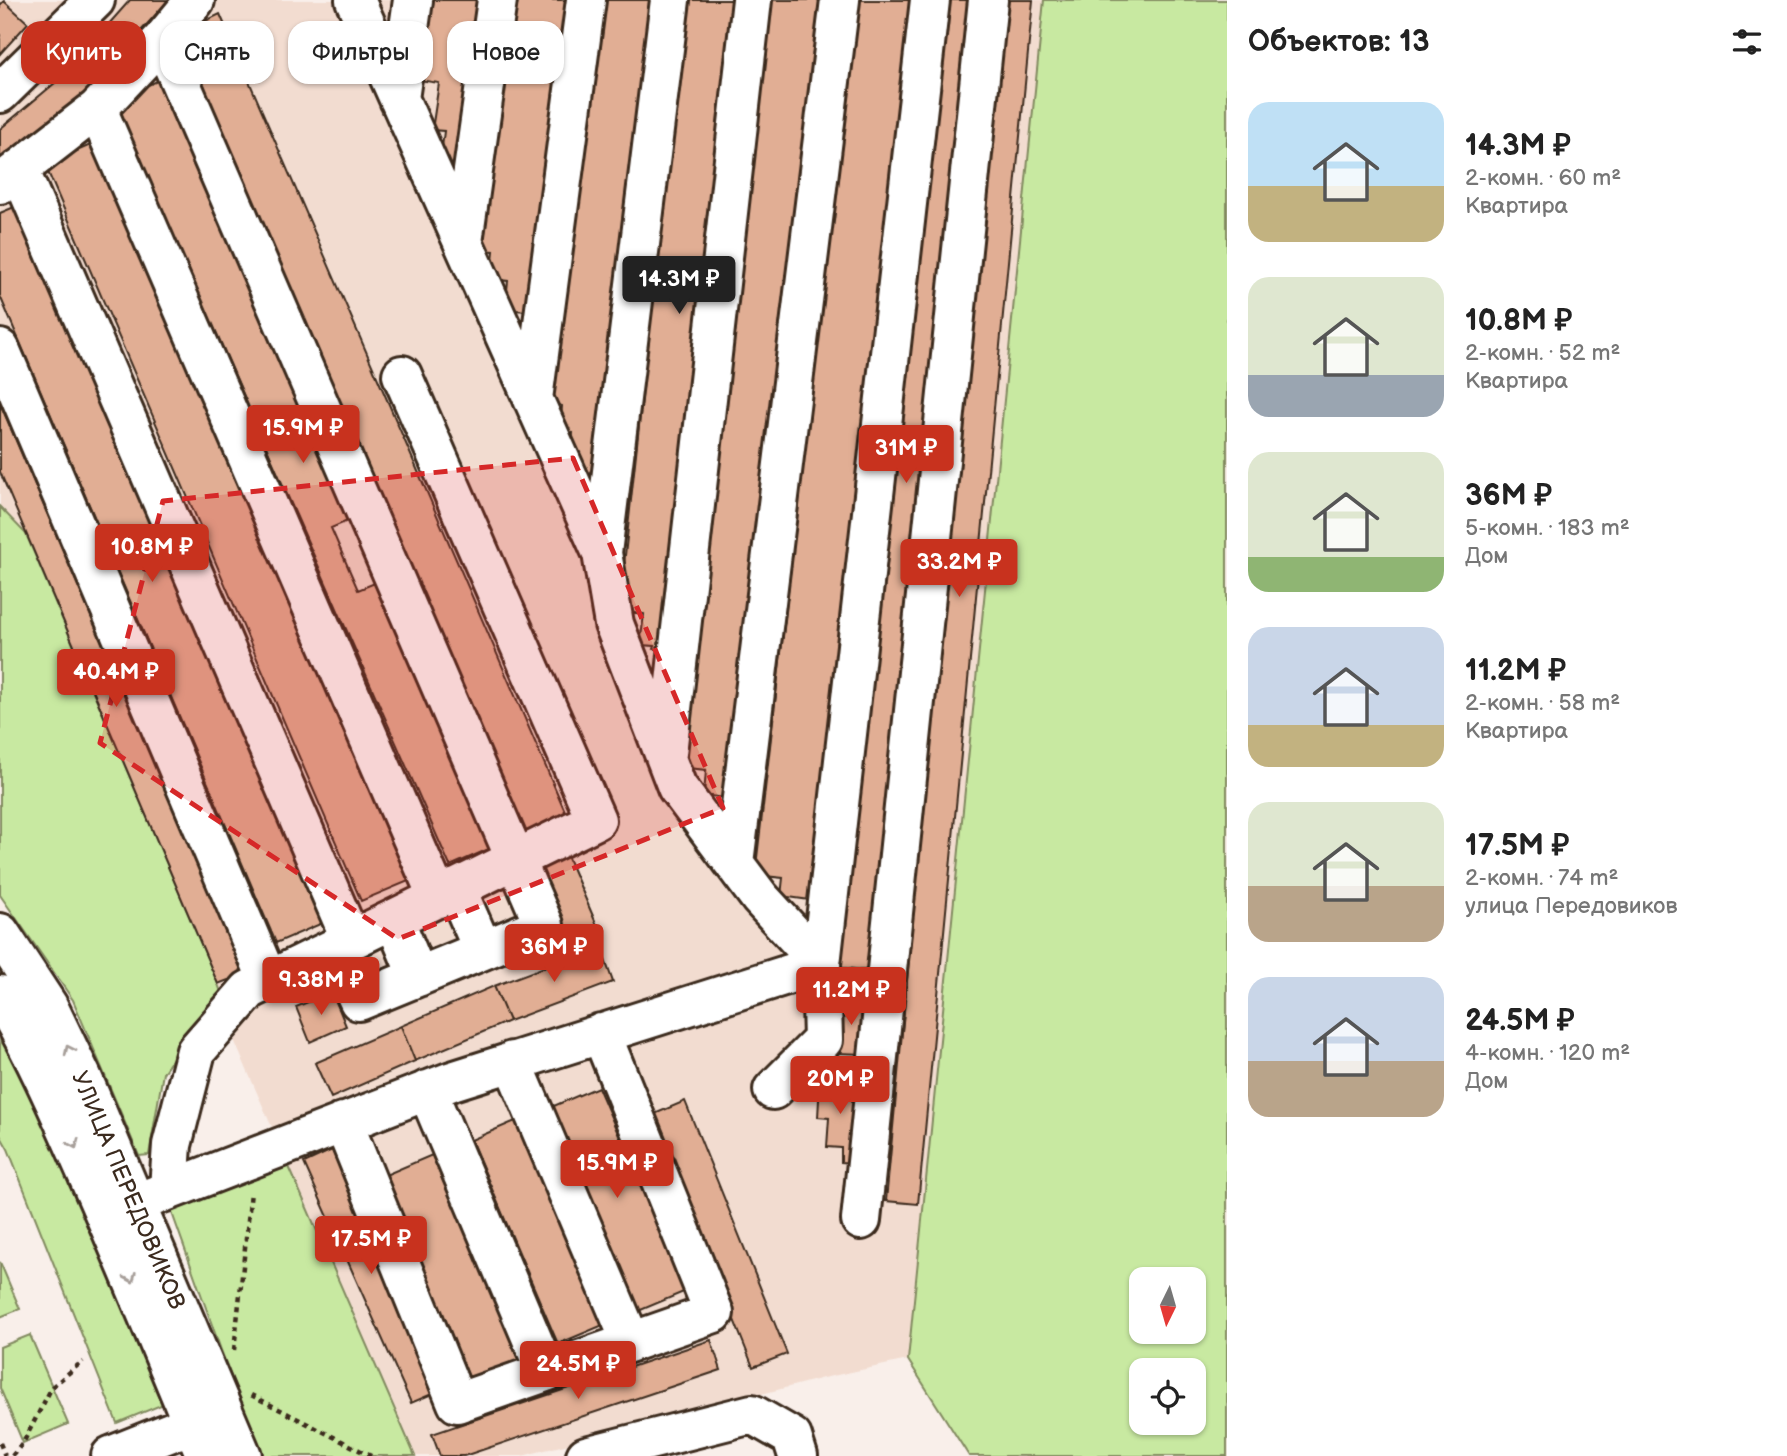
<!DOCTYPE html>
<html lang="ru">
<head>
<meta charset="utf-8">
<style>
	:root { --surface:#fff; --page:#f6f6f6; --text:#222; --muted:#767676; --accent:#c8321e }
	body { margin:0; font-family:"Balsamiq Sans",sans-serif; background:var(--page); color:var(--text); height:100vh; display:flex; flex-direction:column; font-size:26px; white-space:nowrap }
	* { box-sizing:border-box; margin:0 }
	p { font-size:23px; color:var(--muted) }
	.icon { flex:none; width:38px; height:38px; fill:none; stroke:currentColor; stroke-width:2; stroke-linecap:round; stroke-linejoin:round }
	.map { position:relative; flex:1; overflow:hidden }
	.side { display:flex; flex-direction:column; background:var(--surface); width:560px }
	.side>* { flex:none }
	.guide { position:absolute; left:21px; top:21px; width:665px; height:63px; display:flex; gap:14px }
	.needle { width:46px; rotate:185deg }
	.fabs { position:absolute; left:1129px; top:1267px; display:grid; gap:14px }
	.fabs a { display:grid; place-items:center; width:77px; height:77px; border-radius:14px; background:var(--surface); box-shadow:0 2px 5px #0004; font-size:35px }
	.price { position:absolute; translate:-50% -60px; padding:0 16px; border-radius:7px; background:var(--accent); color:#fff; font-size:23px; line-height:46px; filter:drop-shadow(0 2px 4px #0008) }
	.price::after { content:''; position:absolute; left:50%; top:42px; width:21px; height:16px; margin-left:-10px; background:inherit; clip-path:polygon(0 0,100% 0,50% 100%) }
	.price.on { background:#222; color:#fff }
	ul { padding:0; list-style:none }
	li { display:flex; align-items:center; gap:21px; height:175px; padding:0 21px }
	li span { display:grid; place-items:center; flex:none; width:196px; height:140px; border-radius:21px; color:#555 }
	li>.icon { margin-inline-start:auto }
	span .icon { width:84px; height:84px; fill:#fffc; stroke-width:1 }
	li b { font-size:30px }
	h2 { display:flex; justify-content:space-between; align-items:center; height:84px; padding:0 21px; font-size:30px }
	.pill { padding:0 24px; border-radius:21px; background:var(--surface); box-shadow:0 2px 5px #0004; font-size:24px; line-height:63px }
	.pill.on { background:var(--accent); color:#fff }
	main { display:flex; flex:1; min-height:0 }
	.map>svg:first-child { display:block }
	.built { fill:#f2dcd0 }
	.green { fill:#c8e9a1; stroke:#828a60; stroke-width:2; fill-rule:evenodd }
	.building { fill:#e1ae94; stroke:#3b2a1e; stroke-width:2 }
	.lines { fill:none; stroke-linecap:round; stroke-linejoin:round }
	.minor-casing { stroke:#3b2a1e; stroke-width:44 }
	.path { stroke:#3b2a1e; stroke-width:4.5; stroke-dasharray:5 5; stroke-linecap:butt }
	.minor { stroke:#fff; stroke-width:38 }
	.oneway { stroke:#a79f9a }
	.marked { fill:#d62828; fill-opacity:0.2; stroke:#d62828; stroke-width:5; stroke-dasharray:14 9; stroke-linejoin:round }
	.labels { text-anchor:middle; stroke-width:7; stroke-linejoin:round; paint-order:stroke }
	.street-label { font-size:23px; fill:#3b2a1e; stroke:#fff }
</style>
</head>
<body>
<main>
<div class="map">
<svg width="1227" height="1456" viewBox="0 0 1227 1456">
	<rect width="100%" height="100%" fill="#f9efea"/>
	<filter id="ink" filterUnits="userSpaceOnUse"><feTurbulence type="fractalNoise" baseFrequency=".0143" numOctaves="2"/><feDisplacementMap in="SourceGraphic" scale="14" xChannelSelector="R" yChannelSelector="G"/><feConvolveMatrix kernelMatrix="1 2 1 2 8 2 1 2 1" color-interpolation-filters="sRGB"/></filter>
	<g filter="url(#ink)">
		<path class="built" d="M0,0H1044L908,1360L823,1378L522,1456H415L3,509L0,508Z"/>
		<path class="green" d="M1044,0H1227V1456H969L908,1360ZM1141,1279H1194V1332H1141ZM1141,1370H1194V1423H1141Z
			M0,507L26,534L218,984L223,998L194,1027L163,1073L149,1155L139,1156L73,1000L0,895Z
			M0,1029L12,1049L166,1403L117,1423L8,1149L0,1135Z
			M287,1162L415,1456H261L221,1350L171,1210Z
			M0,1262L20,1309L0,1317Z
			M30,1335L68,1424L23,1443L0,1388V1347Z"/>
		<path class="building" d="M130,0H169L63,117L0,169V129L62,77Z
			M430,0H480L456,166L440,164L444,131L432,130L439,83L419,80Z
			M513,0H573L536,312L505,309L508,281L491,279L494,251L483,250Z
			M598,0H656L597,495L571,458L573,433L560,432L562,406L547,402Z
			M685,0H740L670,651L654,649L655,646L640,645L644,614L619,611Z
			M760,0H821L730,799L704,795L706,770L688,768L684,732Z
			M857,0H915L810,900L781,896L783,878L755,875Z
			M941,0H974L870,974L838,971Z
			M1000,0H1033L918,1204L886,1201Z
			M4,1L28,23L0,54V5Z
			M220,14L568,818L519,840L176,35Z
			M164,78L357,517L331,528L358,590L382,580L498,845L450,866L114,100Z
			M95,143L411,880L361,901L45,165Z
			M19,205L325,922L276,943L0,296V213Z
			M0,403L244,974L218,984L0,472Z
			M565,851L605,944L574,956L537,862Z
			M600,946L613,982L509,1021L494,986Z
			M494,986L509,1021L415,1061L401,1026Z
			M332,992L346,1026L310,1042L296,1007Z
			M838,1000L868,1002L865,1054L835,1053Z
			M401,1026L415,1061L331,1098L315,1063Z
			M820,1082L858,1084L854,1163L841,1162V1148L827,1147L829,1118L818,1117Z
			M598,1087L686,1291L636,1312L549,1108Z
			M685,1101L787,1354L753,1367L652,1115Z
			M520,1119L608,1323L558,1344L471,1140Z
			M332,1150L439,1391L411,1403L304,1163Z
			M432,1155L520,1359L470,1380L383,1176Z
			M711,1340L721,1370L464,1456H440L432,1434Z"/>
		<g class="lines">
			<defs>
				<path id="minor" d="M355,0L602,553L614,624L677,787L760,898L821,964
					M162,40L544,925L359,1001L334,948
					M0,93L95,0
					M399,99L413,0
					M97,109L438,898
					M19,169L351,940
					M0,184L97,109L162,40L195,0
					M463,242L497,0
					M0,349L268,980
					M533,399L586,0
					M602,553L670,0
					M667,753L752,0
					M734,863L840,0
					M456,888L483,950
					M394,919L418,977
					M0,933L48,1006L82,1077L242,1456
					M821,987L885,993
					M0,995C34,1053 61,1115 88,1176C129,1269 167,1363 206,1456
					M512,1061L631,1342
					M427,1090L546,1372
					M773,1090L823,1040L821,964L930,0
					M343,1122L457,1403L714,1313L601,1033
					M169,1189L172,1145L196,1051L249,990L596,820L402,375
					M105,1215L452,1081L821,964
					M861,1220L988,0
					M111,1456L216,1414
					M586,1456L752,1414L792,1437L798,1456"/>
			</defs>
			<use href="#minor" class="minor-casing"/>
			<path class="path" d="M234,1350L251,1192
				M251,1395L371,1456
				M0,1443L5,1456
				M12,1456L23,1443L52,1387L83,1361"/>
			<use href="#minor" class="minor"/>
		</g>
		<defs><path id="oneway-chevron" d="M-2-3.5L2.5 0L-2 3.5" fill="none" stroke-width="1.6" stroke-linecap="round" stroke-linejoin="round" transform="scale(1.75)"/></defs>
		<g class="oneway">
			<use href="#oneway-chevron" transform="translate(69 1050) rotate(-116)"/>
			<use href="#oneway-chevron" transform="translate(74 1144) rotate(66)"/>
			<use href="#oneway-chevron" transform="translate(131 1278) rotate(67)"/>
		</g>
	</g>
	<path class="marked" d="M573,458L723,808L398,939L100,743L163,501Z"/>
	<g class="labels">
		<g class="street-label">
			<text transform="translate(129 1190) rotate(67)" y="8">УЛИЦА ПЕРЕДОВИКОВ</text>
		</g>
	</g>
</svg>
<div class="fabs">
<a><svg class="needle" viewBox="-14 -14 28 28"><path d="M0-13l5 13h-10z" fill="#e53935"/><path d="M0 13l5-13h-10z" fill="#767676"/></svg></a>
<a><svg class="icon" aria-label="locate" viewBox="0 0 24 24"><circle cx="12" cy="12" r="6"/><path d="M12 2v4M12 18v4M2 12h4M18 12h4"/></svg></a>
</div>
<b class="price on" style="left:679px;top:316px">14.3M ₽</b>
<b class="price" style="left:303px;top:465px">15.9M ₽</b>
<b class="price" style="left:906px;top:485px">31M ₽</b>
<b class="price" style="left:152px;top:584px">10.8M ₽</b>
<b class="price" style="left:959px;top:599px">33.2M ₽</b>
<b class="price" style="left:116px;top:709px">40.4M ₽</b>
<b class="price" style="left:554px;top:984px">36M ₽</b>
<b class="price" style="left:321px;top:1017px">9.38M ₽</b>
<b class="price" style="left:851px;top:1027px">11.2M ₽</b>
<b class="price" style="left:840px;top:1116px">20M ₽</b>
<b class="price" style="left:617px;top:1200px">15.9M ₽</b>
<b class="price" style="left:371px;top:1276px">17.5M ₽</b>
<b class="price" style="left:578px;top:1401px">24.5M ₽</b>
<div class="guide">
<a class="pill on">Купить</a>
<a class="pill">Снять</a>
<a class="pill">Фильтры</a>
<a class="pill">Новое</a>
</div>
</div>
<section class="side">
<h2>Объектов: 13<svg class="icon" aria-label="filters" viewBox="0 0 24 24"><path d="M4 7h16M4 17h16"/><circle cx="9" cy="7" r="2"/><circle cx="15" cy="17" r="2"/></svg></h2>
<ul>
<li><span style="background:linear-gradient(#bfe0f5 60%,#c2b280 0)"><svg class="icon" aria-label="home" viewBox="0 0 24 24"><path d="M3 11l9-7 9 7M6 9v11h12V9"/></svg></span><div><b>14.3M ₽</b><p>2-комн. · 60 m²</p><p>Квартира</p></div></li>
<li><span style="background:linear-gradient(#dfe7d0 70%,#9aa5b1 0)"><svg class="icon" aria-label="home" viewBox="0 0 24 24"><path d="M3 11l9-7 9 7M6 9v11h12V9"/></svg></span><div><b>10.8M ₽</b><p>2-комн. · 52 m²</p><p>Квартира</p></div></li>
<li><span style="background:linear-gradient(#dfe7d0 75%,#8fb573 0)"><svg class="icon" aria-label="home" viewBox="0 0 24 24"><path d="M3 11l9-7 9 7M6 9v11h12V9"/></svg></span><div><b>36M ₽</b><p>5-комн. · 183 m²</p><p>Дом</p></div></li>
<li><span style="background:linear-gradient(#c9d6e8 70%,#c2b280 0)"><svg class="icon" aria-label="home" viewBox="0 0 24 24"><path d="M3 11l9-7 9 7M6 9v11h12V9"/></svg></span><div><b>11.2M ₽</b><p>2-комн. · 58 m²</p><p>Квартира</p></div></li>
<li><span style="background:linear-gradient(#dfe7d0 60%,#b9a48a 0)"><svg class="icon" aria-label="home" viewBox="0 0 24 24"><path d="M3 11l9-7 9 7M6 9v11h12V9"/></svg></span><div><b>17.5M ₽</b><p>2-комн. · 74 m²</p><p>улица Передовиков</p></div></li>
<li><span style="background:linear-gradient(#c9d6e8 60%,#b9a48a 0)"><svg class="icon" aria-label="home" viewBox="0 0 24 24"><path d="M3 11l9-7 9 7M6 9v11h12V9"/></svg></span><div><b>24.5M ₽</b><p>4-комн. · 120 m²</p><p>Дом</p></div></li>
</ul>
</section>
</main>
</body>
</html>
